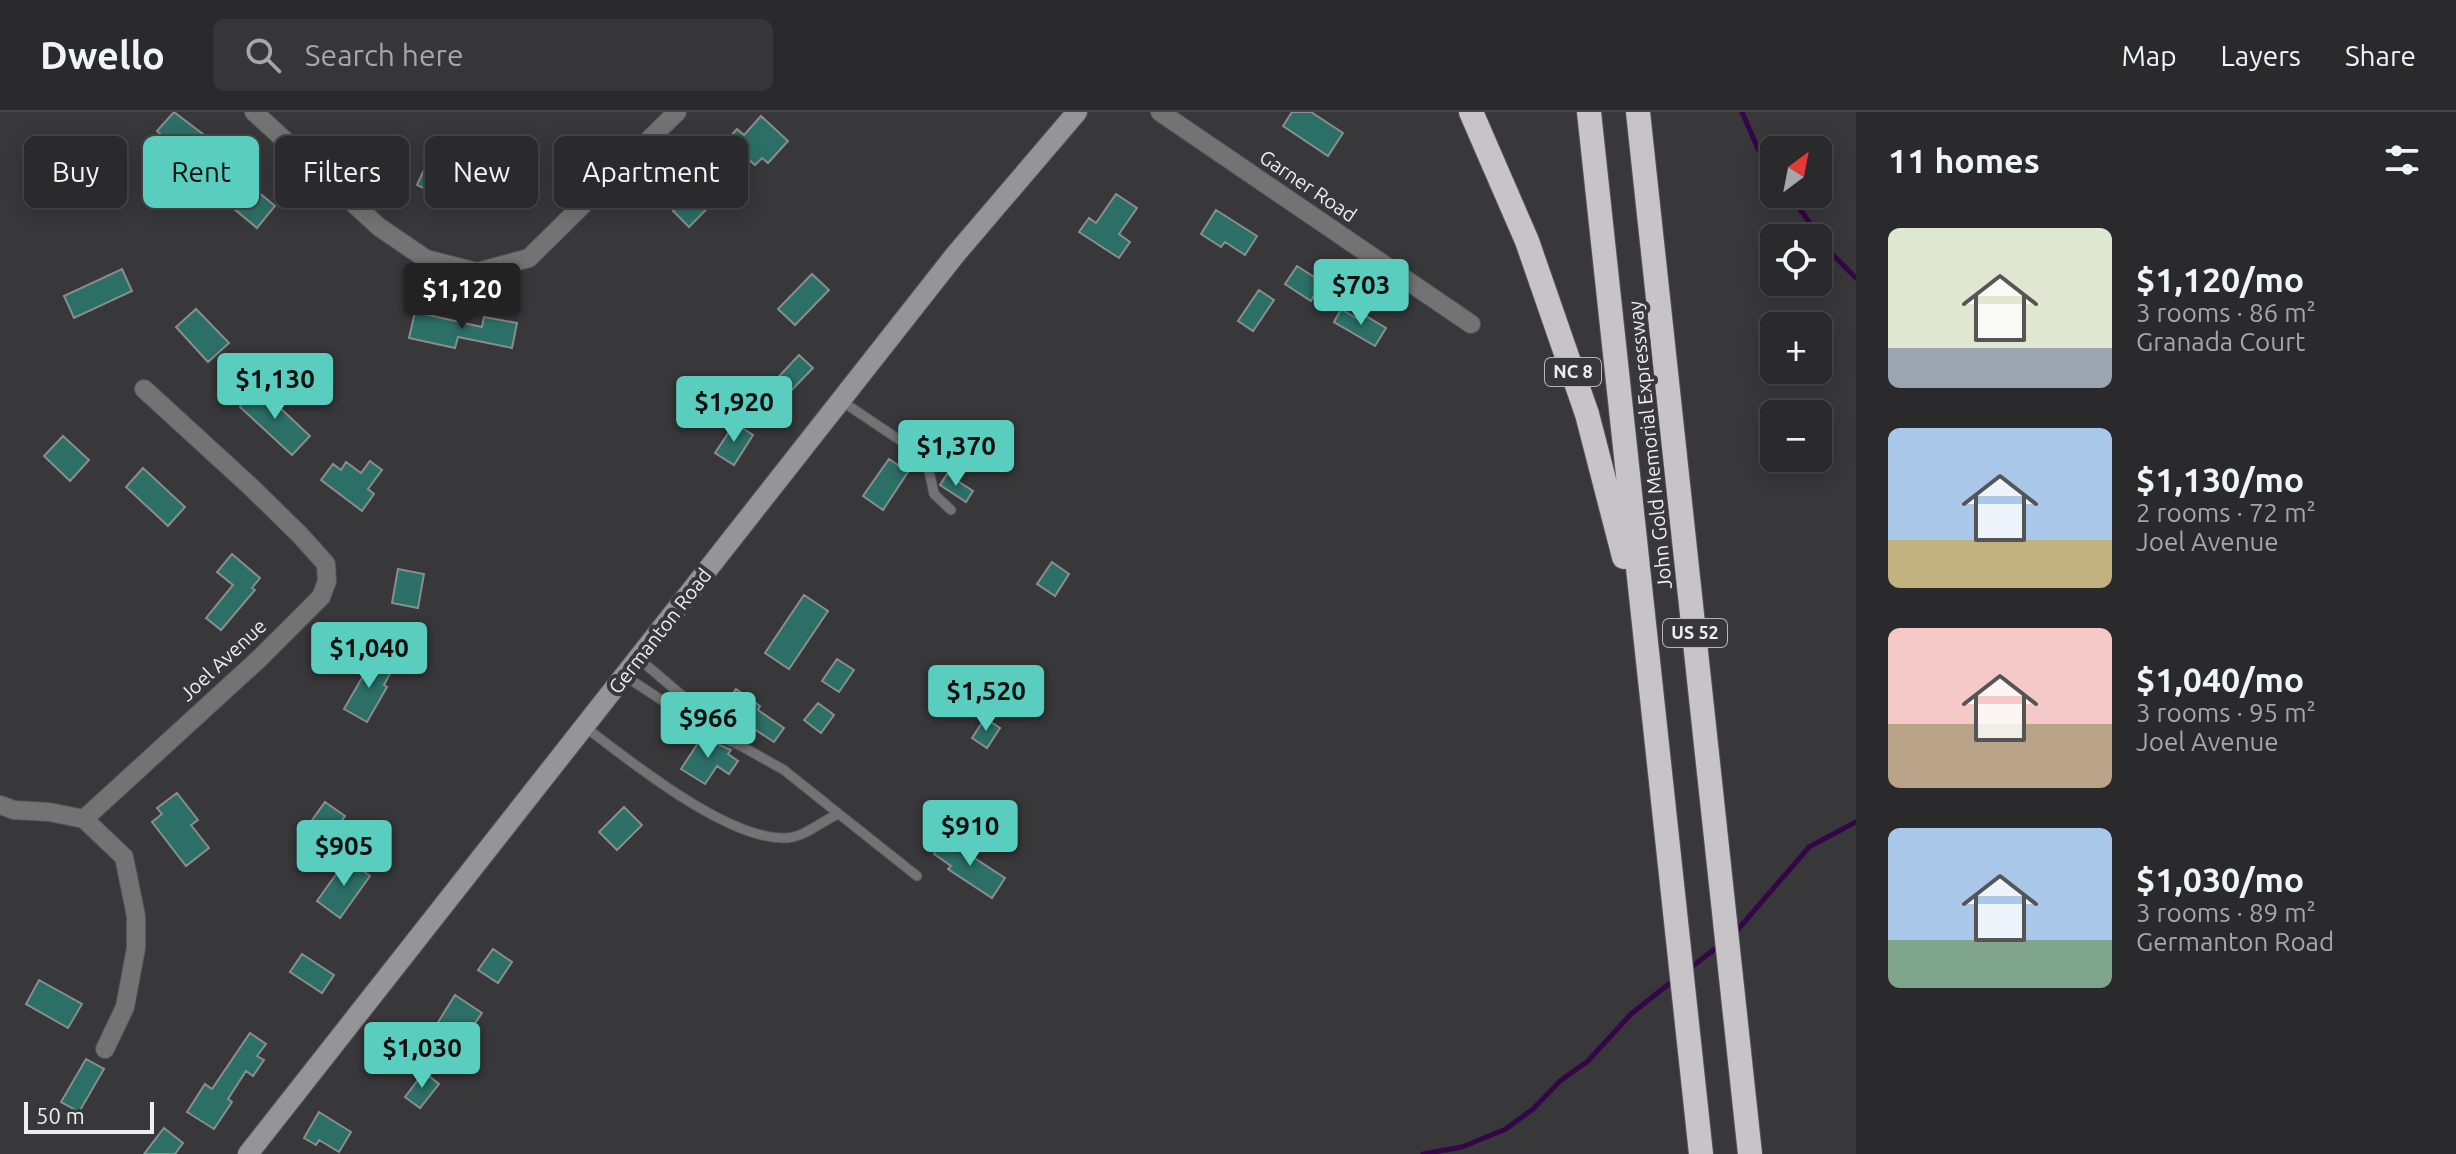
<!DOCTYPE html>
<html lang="en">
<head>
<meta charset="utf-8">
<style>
	:root { --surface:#2a292b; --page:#363537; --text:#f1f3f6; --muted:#a5a6a9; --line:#464547; --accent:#59cebf }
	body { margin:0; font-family:Ubuntu,sans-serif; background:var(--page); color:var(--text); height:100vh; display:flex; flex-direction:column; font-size:30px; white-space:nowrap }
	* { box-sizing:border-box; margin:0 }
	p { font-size:26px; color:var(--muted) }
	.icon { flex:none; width:44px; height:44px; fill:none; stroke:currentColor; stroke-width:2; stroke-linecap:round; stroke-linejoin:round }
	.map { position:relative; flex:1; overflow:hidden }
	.panel { display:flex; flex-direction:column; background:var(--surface); width:600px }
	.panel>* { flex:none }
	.banner { position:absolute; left:24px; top:24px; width:760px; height:72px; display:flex; gap:16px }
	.needle { width:52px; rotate:32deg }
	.fabs { position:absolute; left:1760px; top:24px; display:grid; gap:16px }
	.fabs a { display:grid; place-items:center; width:72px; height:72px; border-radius:12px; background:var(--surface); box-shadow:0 4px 20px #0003,0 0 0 2px var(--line); font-size:40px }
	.scale { position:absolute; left:24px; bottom:20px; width:130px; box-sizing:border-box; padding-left:8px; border:4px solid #eeedef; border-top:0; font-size:22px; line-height:28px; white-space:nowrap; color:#eeedef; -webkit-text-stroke:6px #383739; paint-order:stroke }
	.price { position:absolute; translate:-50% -68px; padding:0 18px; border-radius:8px; background:var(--accent); color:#111; font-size:26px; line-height:52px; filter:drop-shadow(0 2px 4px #0008) }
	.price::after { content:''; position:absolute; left:50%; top:48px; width:24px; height:18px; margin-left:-12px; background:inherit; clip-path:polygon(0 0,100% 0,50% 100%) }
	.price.on { background:#222; color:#fff }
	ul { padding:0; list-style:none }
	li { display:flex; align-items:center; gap:24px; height:200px; padding:0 32px }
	li span { display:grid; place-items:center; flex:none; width:224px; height:160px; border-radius:12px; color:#555 }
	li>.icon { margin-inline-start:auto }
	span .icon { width:96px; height:96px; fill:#fffc; stroke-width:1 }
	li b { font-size:34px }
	h2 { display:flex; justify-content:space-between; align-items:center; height:96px; padding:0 32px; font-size:34px }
	.tag { padding:0 28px; border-radius:12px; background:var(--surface); box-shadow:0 4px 20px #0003,0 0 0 2px var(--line); font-size:28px; line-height:72px }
	.tag.on { background:var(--accent); color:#111 }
	header { display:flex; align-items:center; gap:48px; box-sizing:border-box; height:112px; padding:0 40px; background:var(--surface); border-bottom:2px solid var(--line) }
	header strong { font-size:38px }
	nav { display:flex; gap:44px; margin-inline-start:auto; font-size:28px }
	.search { width:560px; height:72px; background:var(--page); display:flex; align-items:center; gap:20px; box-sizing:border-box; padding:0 28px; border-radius:12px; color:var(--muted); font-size:30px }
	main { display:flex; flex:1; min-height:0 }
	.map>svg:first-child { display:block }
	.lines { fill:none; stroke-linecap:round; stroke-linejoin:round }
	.stream { stroke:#340547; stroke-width:5 }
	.building { fill:#2c6f66; stroke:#898d8c; stroke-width:2 }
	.lane-casing { stroke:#555456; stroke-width:11 }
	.street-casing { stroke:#555456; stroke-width:20 }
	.secondary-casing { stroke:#555456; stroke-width:22 }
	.highway-casing { stroke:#555456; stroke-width:26 }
	.lane { stroke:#747374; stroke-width:9 }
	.street { stroke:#747374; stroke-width:18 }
	.secondary { stroke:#959496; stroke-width:20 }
	.highway { stroke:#c6c4c7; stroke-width:24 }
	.labels { text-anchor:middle; stroke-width:8; stroke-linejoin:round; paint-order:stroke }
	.shield { fill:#383739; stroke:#b7b6b8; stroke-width:2 }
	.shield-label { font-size:18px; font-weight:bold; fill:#eeedef }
	.street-label { font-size:20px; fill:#eeedef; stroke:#383739 }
</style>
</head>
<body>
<header>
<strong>Dwello</strong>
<div class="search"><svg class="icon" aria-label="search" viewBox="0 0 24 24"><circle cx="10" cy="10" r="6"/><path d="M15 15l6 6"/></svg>Search here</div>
<nav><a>Map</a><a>Layers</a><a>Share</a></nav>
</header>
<main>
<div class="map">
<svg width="1856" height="1042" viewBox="0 0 1856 1042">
	<rect width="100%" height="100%" fill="#383739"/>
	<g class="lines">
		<path class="stream" d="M1742,0L1758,37L1774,62
			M1789,82L1833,143L1856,166
			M1734,822L1809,735L1856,710
			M1690,856L1720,833
			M1423,1042L1462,1035L1506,1017L1533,997L1560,969L1588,949L1631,902L1675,867"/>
	</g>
	<path class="building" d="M174,0L208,26L188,48L157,19Z
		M1292,0H1311L1343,21L1328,44L1283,14Z
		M761,4L788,29L768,51L762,46L755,53L727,28L737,17L744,23Z
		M711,48L733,70L689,115L673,99L699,73L692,66Z
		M428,49L458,63L447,87L417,73Z
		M251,74L275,94L257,116L233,96Z
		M1116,82L1137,96L1119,122L1130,130L1119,146L1079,120L1089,106L1096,111Z
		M1216,98L1257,124L1245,143L1225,130L1221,135L1201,122Z
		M1297,154L1322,170L1311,189L1285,172Z
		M122,157L132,179L74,206L64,184Z
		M812,162L829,178L795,213L778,197Z
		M1259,178L1274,188L1253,219L1238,209Z
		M196,197L229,231L208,250L176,215Z
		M1341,197L1361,209L1364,203L1386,216L1375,234L1334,210Z
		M415,200L482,215L484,205L517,211L512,236L458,225L455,236L409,226Z
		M799,243L813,256L786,284L772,272Z
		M258,275L310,324L292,343L240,295Z
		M735,311L753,323L734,353L715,341Z
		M63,324L89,348L70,369L44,344Z
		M889,347L908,360L883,398L863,384Z
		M370,349L382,358L368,377L374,382L362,399L321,368L333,352L341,358L346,350L361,361Z
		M143,356L185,395L168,414L126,375Z
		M947,362L973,379L966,390L940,373Z
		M232,442L260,466L252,476L255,478L221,518L206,506L233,473L217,460Z
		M1052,450L1069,462L1055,484L1037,472Z
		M398,457L424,462L418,496L392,491Z
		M804,483L828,499L789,557L765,541Z
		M374,545L393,556L384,573L387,575L367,610L344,597Z
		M837,547L854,558L839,580L822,569Z
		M736,577L760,594L758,598L784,616L774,630L748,613L740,625L718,604Z
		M818,591L834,603L821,621L804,608Z
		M985,606L1000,616L987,636L972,626Z
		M702,625L731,638L728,642L738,649L729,662L717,654L705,672L681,657Z
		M177,681L198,708L191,713L209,736L186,754L152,710L162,702L157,696Z
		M325,690L345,704L325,732L305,718Z
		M624,695L642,713L617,738L599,720Z
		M944,726L1005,766L992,786L948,757L951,754L934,742Z
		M347,747L370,764L340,806L317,789Z
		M493,837L512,850L498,871L478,858Z
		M302,842L334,863L322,881L290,860Z
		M39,868L82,892L68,916L26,892Z
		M455,883L482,901L452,945L427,928Z
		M250,921L266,932L257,944L264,948L253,964L246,959L228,987L232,990L214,1017L187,1000L205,972L212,977Z
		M86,947L104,957L79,1000L61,990Z
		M424,960L439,972L420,996L405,985Z
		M319,1000L351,1020L339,1040L319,1028L316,1033L304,1026Z
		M164,1016L183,1031L175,1042H144Z"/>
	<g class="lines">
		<defs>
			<path id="lane" d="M840,288L910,335L928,354L934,382L951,398
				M638,546L733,627
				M625,564L710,620L743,635L784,658L839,702
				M585,615C630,649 725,726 783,726C804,727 820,709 839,702L917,764"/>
			<path id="street" d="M254,0L379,115L426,147L477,160L529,146L677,0
				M1160,0L1471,212
				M0,693L14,698L49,700L84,707L124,745L136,804V836L125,895L105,937
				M84,707L260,546L321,485L327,469L326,452L300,423L250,374L144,277"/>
			<path id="secondary" d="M248,1042L955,143L1077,0"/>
			<path id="highway" d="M1471,0L1527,129L1587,302L1624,445
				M1589,0L1701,1042
				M1638,0L1750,1042"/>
		</defs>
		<use href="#lane" class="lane-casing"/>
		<use href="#street" class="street-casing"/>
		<use href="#secondary" class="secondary-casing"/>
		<use href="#highway" class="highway-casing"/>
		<use href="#lane" class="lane"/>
		<use href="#street" class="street"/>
		<use href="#secondary" class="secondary"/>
		<use href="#highway" class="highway"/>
	</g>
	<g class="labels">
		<g class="shield">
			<rect x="1545" y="246" width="56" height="28" rx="6"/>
			<rect x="1663" y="507" width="64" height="28" rx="6"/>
		</g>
		<g class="shield-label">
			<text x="1573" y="266">NC 8</text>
			<text x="1695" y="527">US 52</text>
		</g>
		<g class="street-label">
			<text transform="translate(1308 74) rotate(34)" y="7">Garner Road</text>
			<text transform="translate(1650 333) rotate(-96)" y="7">John Gold Memorial Expressway</text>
			<text transform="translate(660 519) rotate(-52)" y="7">Germanton Road</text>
			<text transform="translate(223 548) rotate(-43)" y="7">Joel Avenue</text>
		</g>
	</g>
</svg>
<div class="fabs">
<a><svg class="needle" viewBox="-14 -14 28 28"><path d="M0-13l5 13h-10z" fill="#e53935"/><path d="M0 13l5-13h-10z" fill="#a5a6a9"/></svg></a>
<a><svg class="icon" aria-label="locate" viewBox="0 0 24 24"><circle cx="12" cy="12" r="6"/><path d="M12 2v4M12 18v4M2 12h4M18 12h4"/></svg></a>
<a>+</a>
<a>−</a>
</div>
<div class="scale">50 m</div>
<b class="price" style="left:1361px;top:215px">$703</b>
<b class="price on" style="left:462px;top:219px">$1,120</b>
<b class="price" style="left:275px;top:309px">$1,130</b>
<b class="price" style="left:734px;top:332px">$1,920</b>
<b class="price" style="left:956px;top:376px">$1,370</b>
<b class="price" style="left:369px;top:578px">$1,040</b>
<b class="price" style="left:986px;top:621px">$1,520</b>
<b class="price" style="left:708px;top:648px">$966</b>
<b class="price" style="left:970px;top:756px">$910</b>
<b class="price" style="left:344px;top:776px">$905</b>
<b class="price" style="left:422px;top:978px">$1,030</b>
<div class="banner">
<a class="tag">Buy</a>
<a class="tag on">Rent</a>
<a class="tag">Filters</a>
<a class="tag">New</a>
<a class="tag">Apartment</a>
</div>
</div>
<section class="panel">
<h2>11 homes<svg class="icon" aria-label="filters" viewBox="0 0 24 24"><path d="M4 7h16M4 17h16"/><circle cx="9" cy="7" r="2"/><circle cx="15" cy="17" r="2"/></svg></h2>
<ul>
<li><span style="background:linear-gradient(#dfe7d0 75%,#9aa5b1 0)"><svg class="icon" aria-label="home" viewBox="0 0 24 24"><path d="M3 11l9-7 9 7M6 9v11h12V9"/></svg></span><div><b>$1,120/mo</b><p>3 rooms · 86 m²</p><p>Granada Court</p></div></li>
<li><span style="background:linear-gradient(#a9c7e8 70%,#c2b280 0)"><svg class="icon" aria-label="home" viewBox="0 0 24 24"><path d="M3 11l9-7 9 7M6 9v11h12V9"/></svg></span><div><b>$1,130/mo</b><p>2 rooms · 72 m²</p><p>Joel Avenue</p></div></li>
<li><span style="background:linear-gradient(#f6c9c9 60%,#b9a48a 0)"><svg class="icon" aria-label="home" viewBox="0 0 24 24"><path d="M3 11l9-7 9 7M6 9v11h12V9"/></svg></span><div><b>$1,040/mo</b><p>3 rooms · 95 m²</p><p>Joel Avenue</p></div></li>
<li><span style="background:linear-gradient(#a9c7e8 70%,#7fa58c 0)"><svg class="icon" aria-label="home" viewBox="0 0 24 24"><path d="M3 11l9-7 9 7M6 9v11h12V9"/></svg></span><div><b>$1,030/mo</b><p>3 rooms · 89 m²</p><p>Germanton Road</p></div></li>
</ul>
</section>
</main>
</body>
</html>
